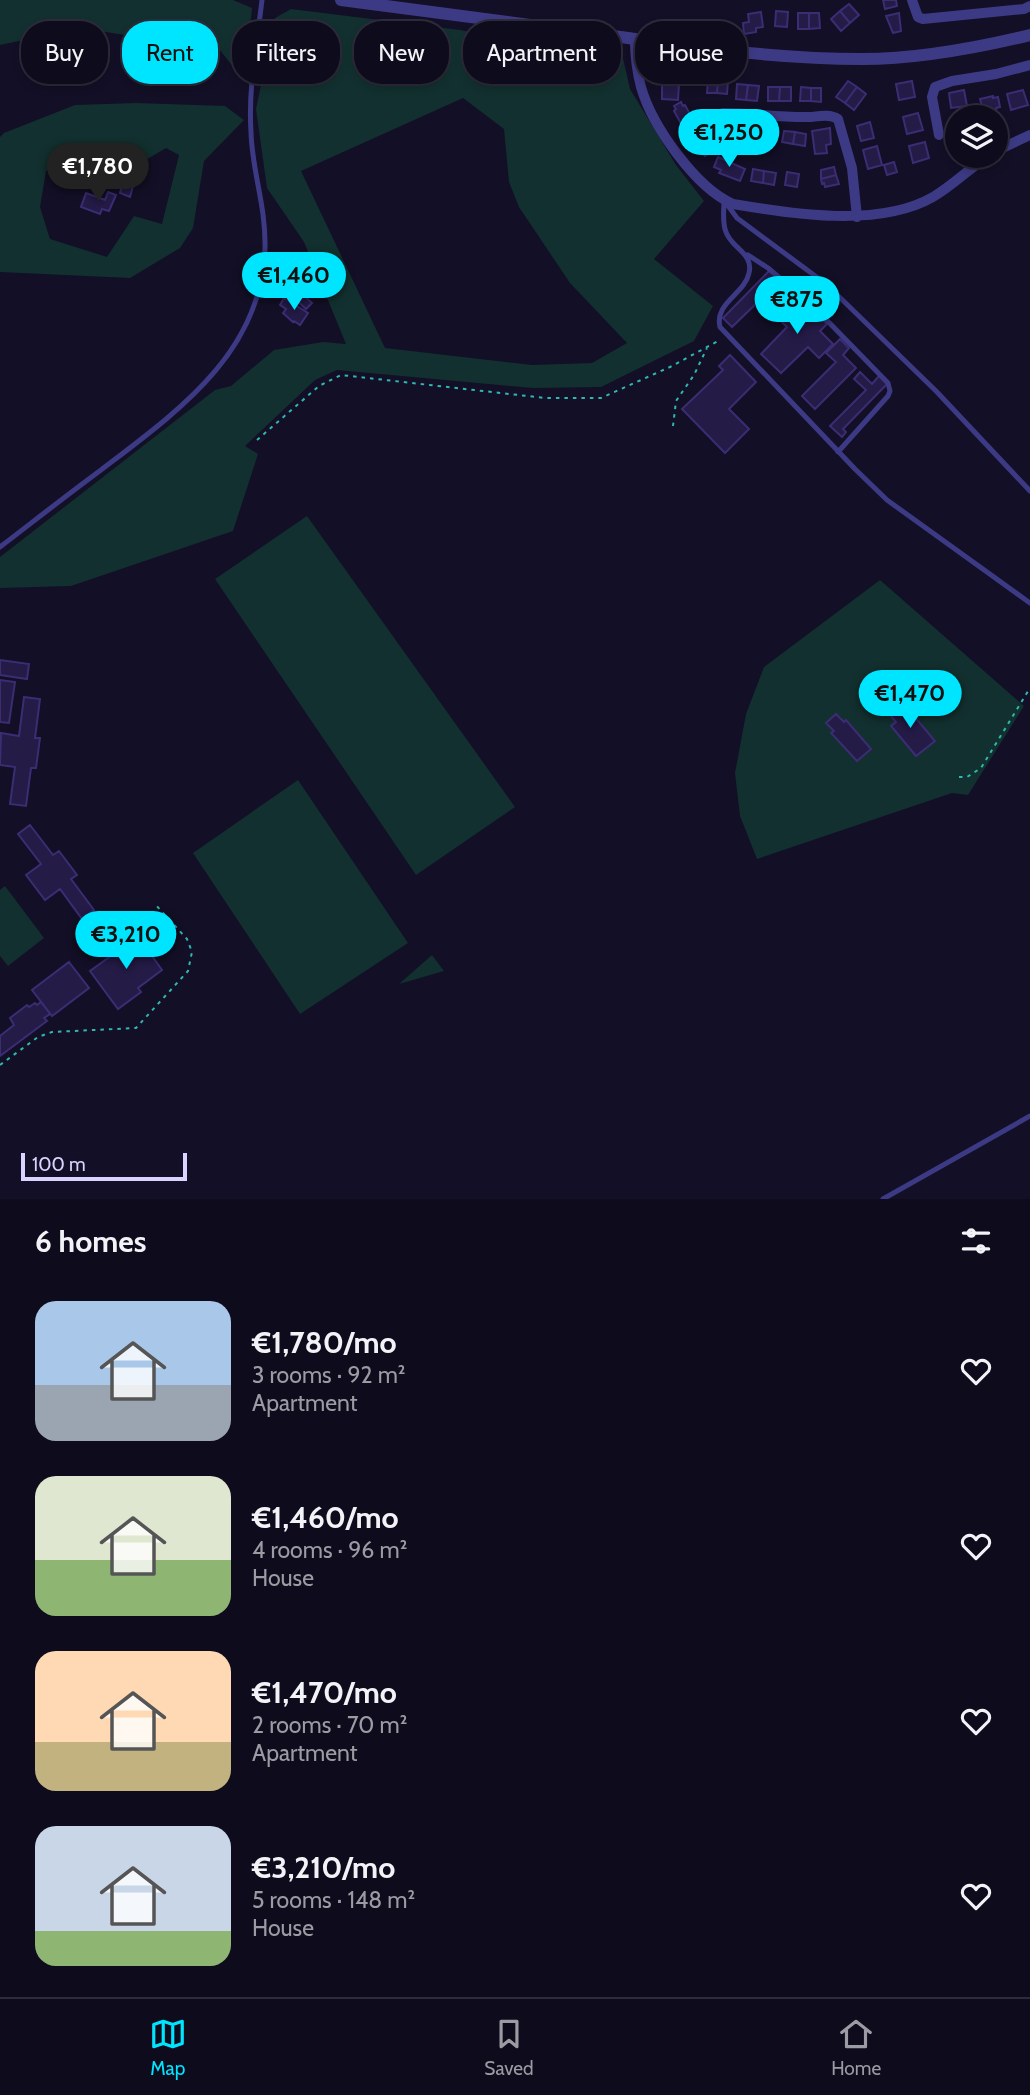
<!DOCTYPE html>
<html lang="en">
<head>
<meta charset="utf-8">
<style>
	:root { --surface:#0e0b1c; --page:#1c1929; --text:#f1f3f6; --muted:#9b9ba3; --line:#2e2b3b; --accent:#00e5ff }
	body { margin:0; font-family:Cabin,sans-serif; background:var(--page); color:var(--text); height:100vh; display:flex; flex-direction:column; font-size:26px; white-space:nowrap }
	* { box-sizing:border-box; margin:0 }
	p { font-size:23px; color:var(--muted) }
	.icon { flex:none; width:38px; height:38px; fill:none; stroke:currentColor; stroke-width:2; stroke-linecap:round; stroke-linejoin:round }
	.map { position:relative; height:1199px; overflow:hidden }
	.side { display:flex; flex-direction:column; background:var(--surface); flex:1 }
	.side>* { flex:none }
	.banner { position:absolute; left:21px; top:21px; width:989px; height:63px; display:flex; gap:14px }
	.controls { position:absolute; left:945px; top:105px; display:grid; gap:14px }
	.controls a { display:grid; place-items:center; width:63px; height:63px; border-radius:50%; background:var(--surface); box-shadow:0 4px 10px #0003,0 0 0 2px var(--line); font-size:35px }
	.scale { position:absolute; left:21px; bottom:18px; width:166px; box-sizing:border-box; padding-left:7px; border:4px solid #d9d4ff; border-top:0; font-size:19px; line-height:24px; white-space:nowrap; color:#d9d4ff; -webkit-text-stroke:5px #130f26; paint-order:stroke }
	.price { position:absolute; translate:-50% -60px; padding:0 16px; border-radius:24px; background:var(--accent); color:#111; font-size:23px; line-height:46px; filter:drop-shadow(0 2px 4px #0008) }
	.price::after { content:''; position:absolute; left:50%; top:42px; width:21px; height:16px; margin-left:-10px; background:inherit; clip-path:polygon(0 0,100% 0,50% 100%) }
	.price.selected { background:#222; color:#fff }
	ul { padding:0; list-style:none }
	li { display:flex; align-items:center; gap:21px; height:175px; padding:0 35px }
	li span { display:grid; place-items:center; flex:none; width:196px; height:140px; border-radius:21px; color:#555 }
	li>.icon { margin-inline-start:auto }
	span .icon { width:84px; height:84px; fill:#fffc; stroke-width:1 }
	li b { font-size:30px }
	h2 { display:flex; justify-content:space-between; align-items:center; height:84px; padding:0 35px; font-size:30px }
	.pill { padding:0 24px; border-radius:28px; background:var(--surface); box-shadow:0 4px 10px #0003,0 0 0 2px var(--line); font-size:24px; line-height:63px }
	.pill.selected { background:var(--accent); color:#111 }
	.menu { display:flex; justify-content:space-around; align-items:center; height:98px; border-top:2px solid var(--line); background:var(--surface); font-size:19px; color:var(--muted) }
	.menu a { display:grid; justify-items:center; gap:4px }
	.menu .selected { color:var(--accent) }
	.map>svg:first-child { display:block }
	.green { fill:#12302f; fill-rule:evenodd }
	.building { fill:#241b47; stroke:#3b2d73; stroke-width:2 }
	.lines { fill:none; stroke-linecap:round; stroke-linejoin:round }
	.path { stroke:#2fb8b0; stroke-width:2; stroke-dasharray:3.5 5; stroke-linecap:butt }
	.service { stroke:#3d3a85; stroke-width:5 }
	.minor { stroke:#3d3a85; stroke-width:10 }
	.tertiary { stroke:#3d3a85; stroke-width:12 }
</style>
</head>
<body>
<div class="map">
<svg width="1030" height="1199" viewBox="0 0 1030 1199">
	<rect width="100%" height="100%" fill="#130f26"/>
	<path class="green" d="M0,0H233L252,8L245,82L212,40L131,36L81,28L0,45Z
		M291,9L460,30L497,37L622,54L630,89L676,165L704,201L654,259L713,306L694,341L601,387L533,388L337,370L315,380L245,446L258,454L233,531L71,586L0,588V557L215,390L231,386L274,350L323,342L346,344L304,242L267,188L256,109L275,18ZM463,98L504,129L509,182L519,207L570,283L627,343L592,363L532,365L385,348L301,171Z
		M136,103L225,106L244,120L204,161L193,228L180,248L130,278L0,272V137L4,133L75,105ZM117,145L127,171L166,148L179,155L162,224L134,216L107,257L50,239L40,207L46,171Z
		M307,516L515,807L416,875L215,579Z
		M880,580L1024,706L968,795L952,793L757,859L740,816L735,773L746,714L764,667Z
		M298,780L408,943L300,1014L193,853Z
		M5,886L44,938L8,966L0,956V890Z
		M432,955L444,971L399,984Z"/>
	<path class="building" d="M883,0H896L897,6L885,9Z
		M849,4L859,15L850,23L840,11Z
		M776,11L788,12L787,27L775,26Z
		M840,11L850,23L841,31L831,19Z
		M761,12L763,27L756,28V32L744,34L743,23L749,22L748,14Z
		M798,13H809V29H798Z
		M809,13H819L820,28L809,29Z
		M899,13L901,31L893,33L886,16Z
		M663,67L679,68V84L662,83Z
		M708,79L718,80L717,93H707Z
		M718,80H728L727,94L717,93Z
		M848,81L857,87L845,103L836,97Z
		M912,81L915,97L899,100L896,84Z
		M662,83L679,84L678,100L662,99Z
		M737,84L748,85L746,100L736,99Z
		M748,85L759,86L757,101L746,100Z
		M768,87H780L779,101H768Z
		M780,87H791V101H779Z
		M801,87L811,88V101H800Z
		M857,87L866,94L854,110L845,103Z
		M811,88H821V102L811,101Z
		M964,90L967,106L951,108L949,93Z
		M1023,90L1028,105L1011,110L1007,94Z
		M993,96V98L998,97L1000,107L996,108L997,116L985,117L980,99Z
		M681,102L683,106L685,105L696,125L685,131L674,111L676,109L674,106Z
		M918,113L923,130L907,134L903,117Z
		M870,122L874,138L861,141L857,126Z
		M748,124L760,125L758,141L746,139Z
		M760,125L772,127L770,142L758,141Z
		M830,128L831,144L826,145L827,153L815,154L812,131Z
		M784,131L795,132L793,144L782,142Z
		M705,132L716,148L705,156L693,140Z
		M795,132L806,134L805,146L793,144Z
		M925,142L929,158L913,163L909,146Z
		M877,146L882,165L868,169L863,150Z
		M718,157L745,169L740,181L719,173L721,170L714,167Z
		M894,162L897,172L887,175L884,165Z
		M834,167L836,175L821,179V170Z
		M753,169L764,171L763,183L751,181Z
		M764,171L776,173L774,185L763,183Z
		M787,172L799,174L797,187L785,185Z
		M836,175L839,184L825,187L824,183L822,184L821,179Z
		M123,182L133,186L130,197L120,193Z
		M108,192L116,195L109,211L102,209L100,214L81,207L86,193L105,200Z
		M770,270L780,279L773,286L787,299L776,310L763,297L732,327L723,318Z
		M299,291L312,303L306,309L293,297Z
		M284,298L308,313L300,325L294,321L293,322L283,313L286,309L280,305Z
		M788,300L798,311L805,304L827,324L820,331L833,344L819,358L808,347L781,373L761,354L787,327L774,314Z
		M840,339L849,348L843,355L856,368L815,409L802,396L836,362L826,353Z
		M730,355L756,382L729,409L749,429L725,453L682,409L723,370L719,366Z
		M860,372L872,384L879,376L887,384L843,429L846,432L842,437L830,426L866,390L854,379Z
		M0,660L29,664L27,679L0,675Z
		M0,680L15,682L9,723L0,722Z
		M24,697L40,699L35,738H40L36,768H31L26,806L10,804L15,767L0,765L1,733L19,736Z
		M897,702L906,713L909,710L935,741L916,756L891,726L896,722L887,711Z
		M836,714L844,722L846,720L871,749L857,761L831,733L834,731L826,723Z
		M30,825L53,855L59,851L77,875L71,879L94,910L82,919L60,889L45,900L26,875L41,864L18,834Z
		M135,932L162,970L138,988L141,992L118,1009L90,971L119,950L116,946Z
		M69,962L89,988L52,1016L32,990Z
		M41,1002L50,1014L44,1018L47,1021L0,1056V1036L14,1025L10,1018L27,1005L29,1007L35,1003L37,1005Z"/>
	<g class="lines">
		<path class="path" d="M673,426L676,401L694,375L707,348
			M257,440L319,386L341,375L545,398H601L670,367L720,340
			M959,777H967L981,768L1030,688
			M0,1065L38,1037L52,1032L136,1028L188,971L192,952L187,939L154,903"/>
		<path class="service" d="M724,200C724,210 722,223 726,232C731,248 754,253 749,273C745,294 714,303 720,327L855,469L887,500L1030,603
			M726,203L737,218L826,284L936,391L1030,491
			M748,255L768,268L813,306L888,383L890,391L888,396L838,452
			M0,547C34,521 67,495 101,470C177,412 262,353 265,248C266,205 252,172 251,132C248,88 257,44 262,0
			M883,1199L1030,1116"/>
		<path class="minor" d="M912,0L918,17L923,19L1024,9L1030,6
			M635,39C635,55 637,72 641,87C652,126 696,188 733,204C792,214 879,228 933,197C952,186 969,169 988,156
			M723,113C752,113 781,118 811,117C820,116 830,114 838,119L852,168L857,217
			M939,135L932,97L935,87L952,81L996,74L1030,65
			M996,151L1030,135"/>
		<path class="tertiary" d="M341,0C427,12 513,23 599,34C686,46 774,59 862,59C918,59 976,48 1030,35"/>
	</g>
</svg>
<div class="controls">
<a><svg class="icon" aria-label="layers" viewBox="0 0 24 24"><path d="M12 4l9 5-9 5-9-5zM3 14l9 5 9-5"/></svg></a>
</div>
<div class="scale">100 m</div>
<b class="price" style="left:729px;top:169px">€1,250</b>
<b class="price selected" style="left:98px;top:203px">€1,780</b>
<b class="price" style="left:294px;top:312px">€1,460</b>
<b class="price" style="left:797px;top:336px">€875</b>
<b class="price" style="left:910px;top:730px">€1,470</b>
<b class="price" style="left:126px;top:971px">€3,210</b>
<div class="banner">
<a class="pill">Buy</a>
<a class="pill selected">Rent</a>
<a class="pill">Filters</a>
<a class="pill">New</a>
<a class="pill">Apartment</a>
<a class="pill">House</a>
</div>
</div>
<section class="side">
<h2>6 homes<svg class="icon" aria-label="filters" viewBox="0 0 24 24"><path d="M4 7h16M4 17h16"/><circle cx="9" cy="7" r="2"/><circle cx="15" cy="17" r="2"/></svg></h2>
<ul>
<li><span style="background:linear-gradient(#a9c7e8 60%,#9aa5b1 0)"><svg class="icon" aria-label="home" viewBox="0 0 24 24"><path d="M3 11l9-7 9 7M6 9v11h12V9"/></svg></span><div><b>€1,780/mo</b><p>3 rooms · 92 m²</p><p>Apartment</p></div><svg class="icon" aria-label="heart" viewBox="0 0 24 24"><path d="M12 20l-8-8c-3-5 5-10 8-4 3-6 11-1 8 4z"/></svg></li>
<li><span style="background:linear-gradient(#dfe7d0 60%,#8fb573 0)"><svg class="icon" aria-label="home" viewBox="0 0 24 24"><path d="M3 11l9-7 9 7M6 9v11h12V9"/></svg></span><div><b>€1,460/mo</b><p>4 rooms · 96 m²</p><p>House</p></div><svg class="icon" aria-label="heart" viewBox="0 0 24 24"><path d="M12 20l-8-8c-3-5 5-10 8-4 3-6 11-1 8 4z"/></svg></li>
<li><span style="background:linear-gradient(#ffd9b3 65%,#c2b280 0)"><svg class="icon" aria-label="home" viewBox="0 0 24 24"><path d="M3 11l9-7 9 7M6 9v11h12V9"/></svg></span><div><b>€1,470/mo</b><p>2 rooms · 70 m²</p><p>Apartment</p></div><svg class="icon" aria-label="heart" viewBox="0 0 24 24"><path d="M12 20l-8-8c-3-5 5-10 8-4 3-6 11-1 8 4z"/></svg></li>
<li><span style="background:linear-gradient(#c9d6e8 75%,#8fb573 0)"><svg class="icon" aria-label="home" viewBox="0 0 24 24"><path d="M3 11l9-7 9 7M6 9v11h12V9"/></svg></span><div><b>€3,210/mo</b><p>5 rooms · 148 m²</p><p>House</p></div><svg class="icon" aria-label="heart" viewBox="0 0 24 24"><path d="M12 20l-8-8c-3-5 5-10 8-4 3-6 11-1 8 4z"/></svg></li>
</ul>
</section>
<nav class="menu">
<a class="selected"><svg class="icon" aria-label="map" viewBox="0 0 24 24"><path d="M3 6l6-2 6 2 6-2v14l-6 2-6-2-6 2zM9 4v14M15 6v14"/></svg>Map</a>
<a><svg class="icon" aria-label="saved" viewBox="0 0 24 24"><path d="M7 4h10v16l-5-4-5 4z"/></svg>Saved</a>
<a><svg class="icon" aria-label="home" viewBox="0 0 24 24"><path d="M3 11l9-7 9 7M6 9v11h12V9"/></svg>Home</a>
</nav>
</body>
</html>
